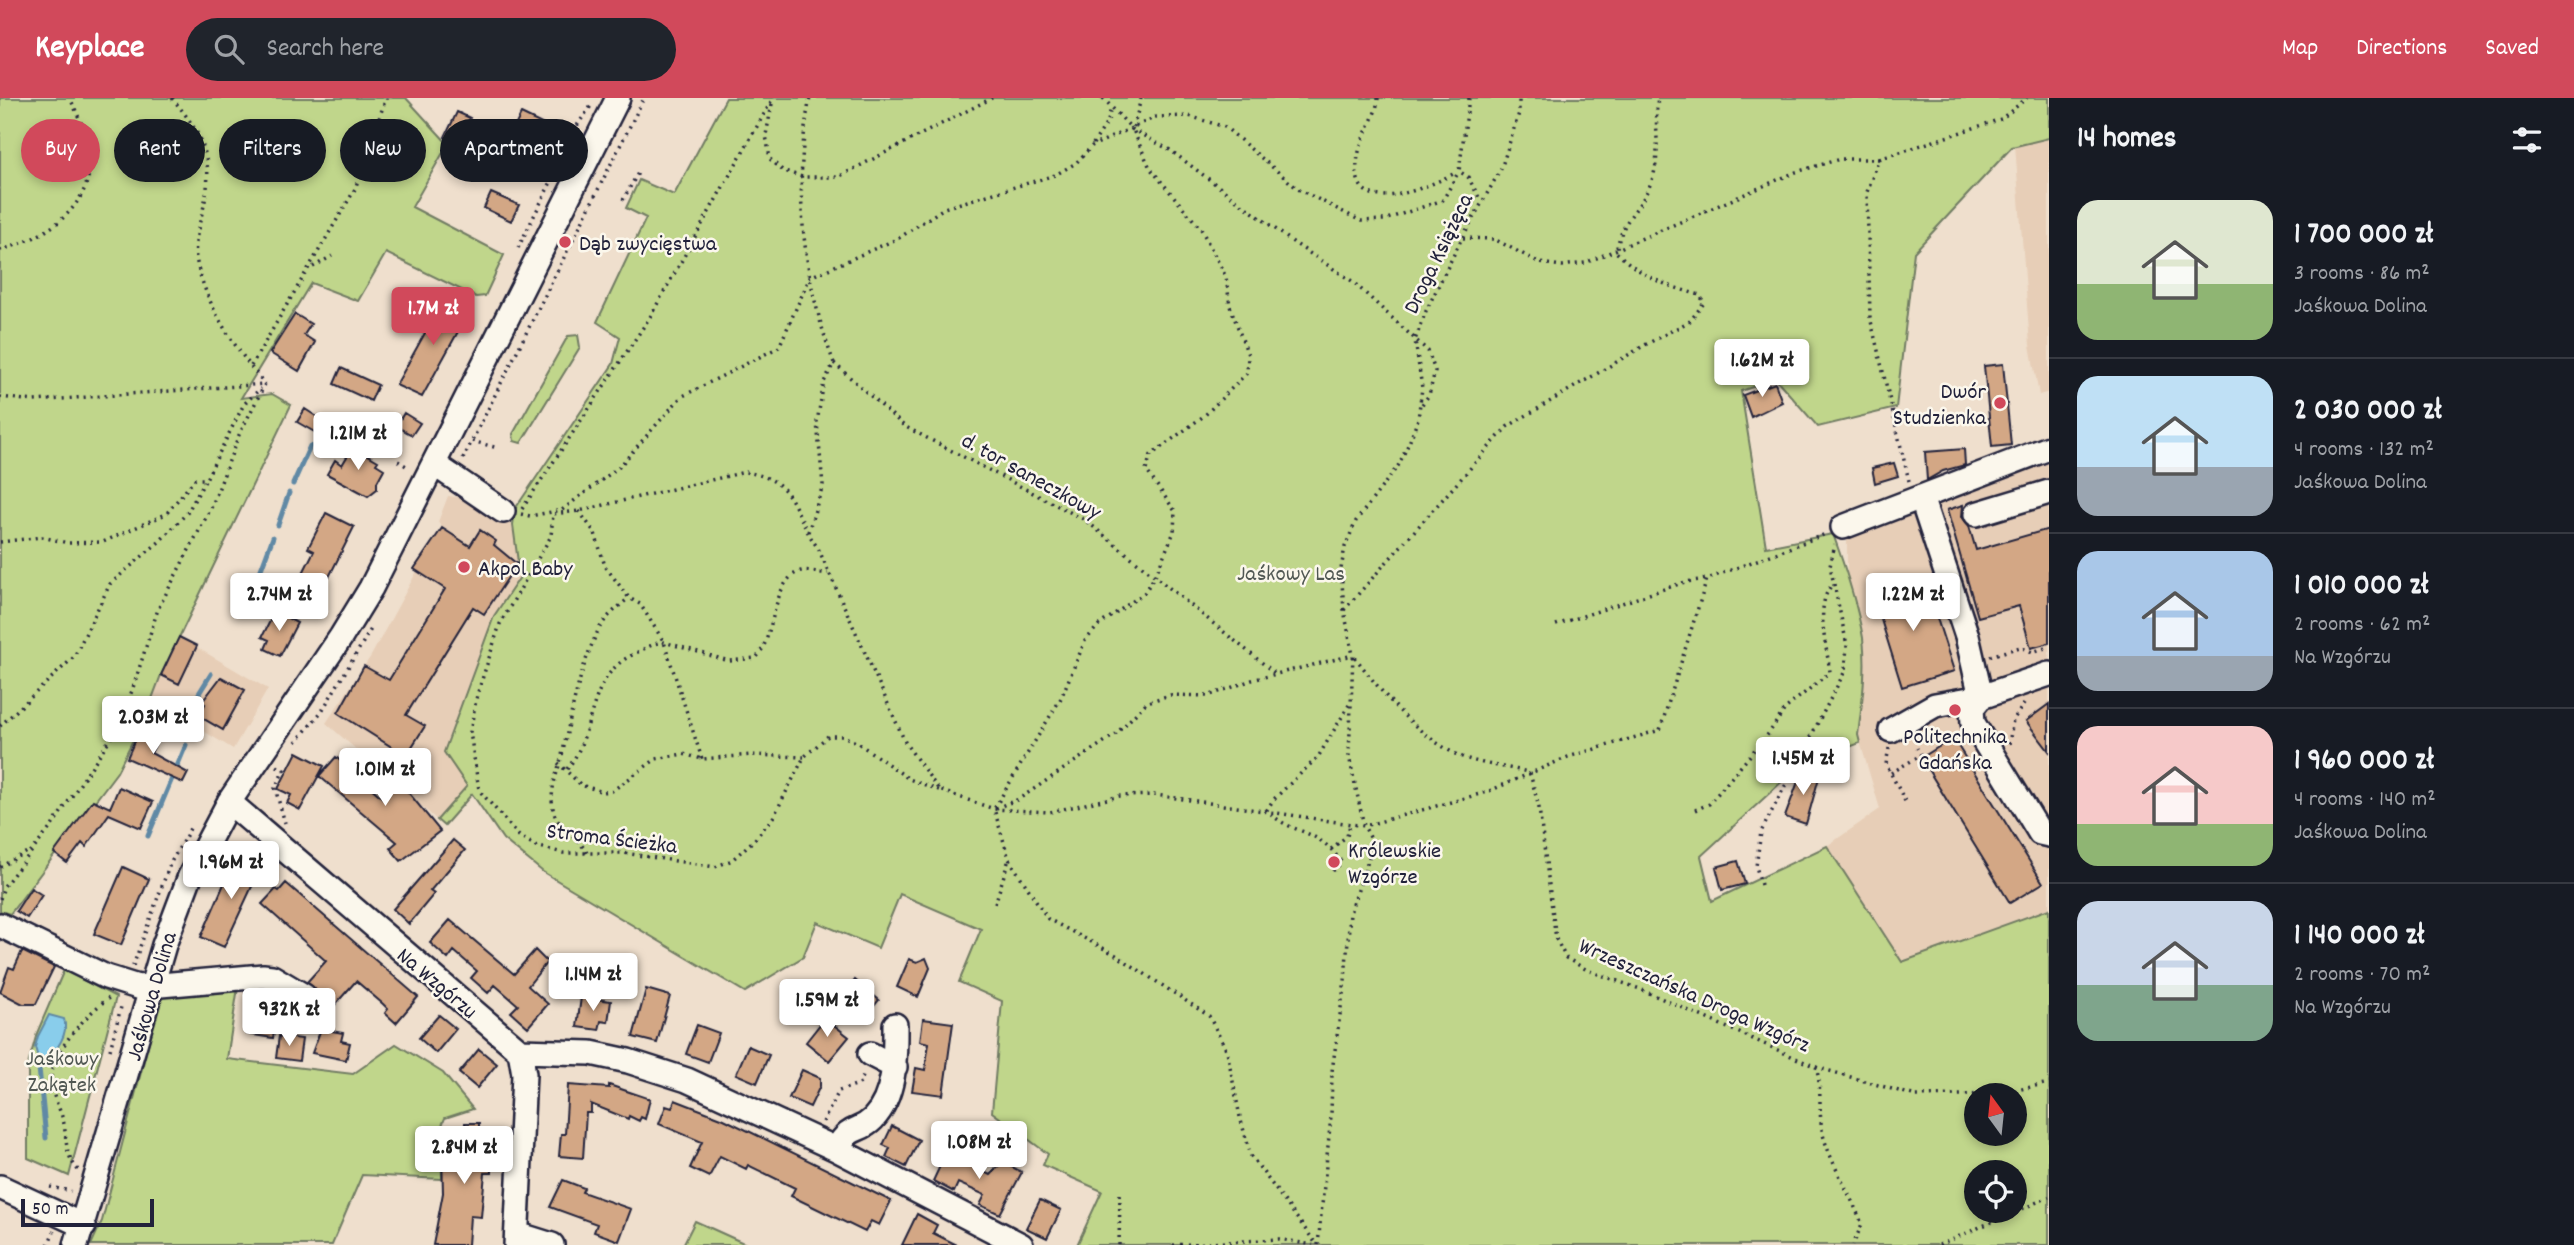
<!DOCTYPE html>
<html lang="en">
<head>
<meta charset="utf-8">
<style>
	:root { --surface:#171b24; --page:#20242c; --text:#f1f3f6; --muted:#9ea1a6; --line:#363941; --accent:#d1495b }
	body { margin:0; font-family:Dekko,sans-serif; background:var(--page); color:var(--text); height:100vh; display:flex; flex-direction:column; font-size:26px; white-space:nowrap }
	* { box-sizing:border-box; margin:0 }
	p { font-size:23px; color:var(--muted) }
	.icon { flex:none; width:38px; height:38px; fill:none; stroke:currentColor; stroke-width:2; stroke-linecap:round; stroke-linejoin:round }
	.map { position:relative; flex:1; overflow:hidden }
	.drawer { display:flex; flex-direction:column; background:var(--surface); width:525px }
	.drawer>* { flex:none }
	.hud { position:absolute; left:21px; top:21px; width:665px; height:63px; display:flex; gap:14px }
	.needle { width:46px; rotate:345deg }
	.tools { position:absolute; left:1964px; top:985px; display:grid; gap:14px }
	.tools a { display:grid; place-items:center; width:63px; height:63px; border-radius:50%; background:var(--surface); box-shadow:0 4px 10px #0003; font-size:35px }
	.scale { position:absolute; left:21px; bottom:18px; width:133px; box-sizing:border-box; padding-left:7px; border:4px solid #22223b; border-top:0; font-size:19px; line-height:24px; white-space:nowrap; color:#22223b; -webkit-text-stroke:5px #fbf7ec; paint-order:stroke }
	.price { position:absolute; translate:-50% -60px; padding:0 16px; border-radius:7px; background:#fff; color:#222; font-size:23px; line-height:46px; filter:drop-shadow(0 2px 4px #0008) }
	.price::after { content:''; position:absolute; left:50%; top:42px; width:21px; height:16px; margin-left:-10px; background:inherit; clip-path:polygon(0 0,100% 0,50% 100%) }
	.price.selected { background:var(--accent); color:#fff }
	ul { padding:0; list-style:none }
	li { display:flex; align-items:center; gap:21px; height:175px; padding:0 28px }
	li+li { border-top:2px solid var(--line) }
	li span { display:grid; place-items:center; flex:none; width:196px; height:140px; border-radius:21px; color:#555 }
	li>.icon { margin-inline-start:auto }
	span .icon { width:84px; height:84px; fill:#fffc; stroke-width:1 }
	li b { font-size:30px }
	h2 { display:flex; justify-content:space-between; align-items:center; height:84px; padding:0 28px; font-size:30px }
	.tag { padding:0 24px; border-radius:32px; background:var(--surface); box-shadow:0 4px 10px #0003; font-size:24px; line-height:63px }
	.tag.selected { background:var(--accent); color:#fff }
	header { display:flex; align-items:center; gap:42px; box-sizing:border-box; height:98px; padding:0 35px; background:var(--accent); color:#fff }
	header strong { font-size:33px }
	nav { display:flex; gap:38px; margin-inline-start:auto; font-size:24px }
	.search { width:490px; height:63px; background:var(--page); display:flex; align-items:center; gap:18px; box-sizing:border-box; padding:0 24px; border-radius:38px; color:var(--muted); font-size:26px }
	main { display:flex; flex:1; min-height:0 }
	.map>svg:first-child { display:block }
	.built { fill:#e7ceb7 }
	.green { fill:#c0d68b; stroke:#717c63; stroke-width:2; fill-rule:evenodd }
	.water { fill:#89cdeb; stroke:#6089a5; stroke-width:2 }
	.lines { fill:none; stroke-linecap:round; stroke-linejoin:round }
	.stream { stroke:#6089a5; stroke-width:5 }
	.building { fill:#d3a785; stroke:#22223b; stroke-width:2 }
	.minor-casing { stroke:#22223b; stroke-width:28 }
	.path { stroke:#22223b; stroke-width:3.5; stroke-dasharray:2 5; stroke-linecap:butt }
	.minor { stroke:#fbf7ec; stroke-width:23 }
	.poi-dot { fill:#d1495b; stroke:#fbf7ec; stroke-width:2.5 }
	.labels { text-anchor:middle; stroke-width:5; stroke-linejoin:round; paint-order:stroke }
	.poi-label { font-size:23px; fill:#22223b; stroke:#fbf7ec; text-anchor:start }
	.street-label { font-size:23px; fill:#22223b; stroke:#fbf7ec }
	.park-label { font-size:23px; fill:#515853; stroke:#fbf7ec }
</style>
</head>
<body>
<header>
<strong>Keyplace</strong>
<div class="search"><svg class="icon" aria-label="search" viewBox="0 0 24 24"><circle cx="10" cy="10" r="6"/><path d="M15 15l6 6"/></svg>Search here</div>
<nav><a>Map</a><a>Directions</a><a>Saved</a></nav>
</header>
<main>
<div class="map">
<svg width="2049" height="1147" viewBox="0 0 2049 1147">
	<rect width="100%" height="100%" fill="#efdfcd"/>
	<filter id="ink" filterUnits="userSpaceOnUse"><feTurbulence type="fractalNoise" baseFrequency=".0143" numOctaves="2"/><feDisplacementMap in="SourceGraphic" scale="14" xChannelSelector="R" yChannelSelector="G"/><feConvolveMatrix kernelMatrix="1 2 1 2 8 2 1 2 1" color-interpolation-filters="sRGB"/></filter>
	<g filter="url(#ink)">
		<path class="built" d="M2049,0V294L2039,297L2030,247L2015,47Z
			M2049,354V811L1902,865L1827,748L1880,711L1858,637L1865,580L1863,540L1847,477V441Z
			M448,398L472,401L513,427L520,479L494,519L467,688L437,722L326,625L371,558L417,473L415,471L442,430L438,424Z
			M179,539L268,591L233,651L151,601Z"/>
		<path class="green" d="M0,0H406L448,46L412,109L504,157L485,198L476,199L386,155L358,203L311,185L241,300L272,296L291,307L161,577L147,614L117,674L10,816L0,813Z
			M726,0H2049V40L2012,49L1914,154L1896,310L1818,329L1776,281L1741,293L1766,449L1833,436C1845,469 1857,504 1863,540C1867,572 1862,605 1858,637L1860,645L1799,668L1701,758L1712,803L1827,748L1902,864L2049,811V1147H1077L1102,1093L1043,1067L1048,1056L992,1014L1002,903L959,884L981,831L900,796L878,850L817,824L803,859L745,894L543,774L503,741L472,696L444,728L437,722L467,688L444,654L494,518L520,479L513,427L515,411L613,266L620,239L597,224L646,120L626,110L639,82L674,97ZM1976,998H2014V1036H1976ZM1976,1074H2014V1113H1976Z
			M578,237L580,249L521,345L514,343L513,336L568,238Z
			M64,872L116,899L69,1078L28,1060V967L37,935Z
			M238,889L227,961L353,976L396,946L443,975L473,1011L445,1020L441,1030L442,1081L362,1077L332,1147H91L102,1123L162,894Z
			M695,1123L748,1147H683Z"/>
		<path class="water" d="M49,917L64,921C69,936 57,952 46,962L38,960L35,949L38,938Z"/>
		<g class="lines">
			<path class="stream" d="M293,386L310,348
				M278,427L289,395
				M260,474L273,439
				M249,507L257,481
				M193,605L211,576
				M148,738L186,647
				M39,970L46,1040"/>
		</g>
		<path class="building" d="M457,14L470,20L456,49L445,39Z
			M521,16L548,29L541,44L545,47L535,68L529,66L523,81L496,67Z
			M491,95L519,107L511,123L484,110Z
			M445,199L471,210L422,299L396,287Z
			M295,216L311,226L304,237L315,244L299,273L270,255Z
			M2003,266L2011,347L1992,349L1984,268Z
			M341,270L378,287L371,303L334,286Z
			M1775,285L1782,304L1751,319L1743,297Z
			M305,311L325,324L318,336L297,324Z
			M404,315L420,325L412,337L396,328Z
			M1964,351L1965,367L1943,373L1927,382L1925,354Z
			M351,352L359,356L361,353L378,363L376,366L384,371L377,384V391L368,398L327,376L335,362L342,367Z
			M1894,365L1898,378L1875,385L1872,370Z
			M1963,407L1962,419L1969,428L1976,452L2049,431V545L2031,550L2019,508L1978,519L1947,412Z
			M326,415L354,429L313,511L298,504L301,496L294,493L314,453L308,450Z
			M442,430L470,448L480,432L496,443L494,447L517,466L484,516L473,509L406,617L425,628L406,658L338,615L364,568L389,582L445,491L414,471Z
			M1924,480L1954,573L1902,589L1873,496Z
			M275,513L297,525L280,558L265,551L269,542L262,539Z
			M179,539L197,548L179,586L161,577Z
			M221,579L245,592L223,632L199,618L205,606L202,604Z
			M2049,606V653L2026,623Z
			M141,628L160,636L151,655L188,675L183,685L127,660Z
			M1953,640L2043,785L2010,805L1921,660Z
			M297,654L324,668L300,712L287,705L291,697L278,691Z
			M336,659L384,701L406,674L417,682L408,694L440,733L401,763L390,750L397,744L319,678Z
			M1803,670L1820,676L1806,726L1785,719Z
			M119,689L153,704L141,730L109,716L86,749L82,745L67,765L54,755L93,702L110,710Z
			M453,742L465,752L430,793L434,796L409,826L393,811Z
			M236,758L261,769L224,849L201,839Z
			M1738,763L1745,786L1722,792L1716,769Z
			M123,769L149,781L121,847L94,836Z
			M286,785L418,899L396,925L385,915L388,911L383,906L356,883L333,909L307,884L326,863L262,806L276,791L279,793Z
			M31,790L42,797L27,820L16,813Z
			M450,822L514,876L535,852L547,864L528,888L548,906L528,929L511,914L518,907L495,887L488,895L471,880L477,873L454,853L448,861L430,845Z
			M22,853L54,869L36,906H23L0,894L9,869L14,871Z
			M926,860L930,870L918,899L897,889L909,861L917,864Z
			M855,882L879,902L865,919L841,901Z
			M646,891L670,898L657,945L633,939Z
			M581,899L611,903L608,924L601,923L599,932L577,929Z
			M251,908L278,912L273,940L247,936Z
			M439,917L456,931L436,955L419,940Z
			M825,920L849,939L829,963L806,944Z
			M923,921L953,925L943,997L912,993L916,970L925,972L929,945L920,943Z
			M697,927L719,935L708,964L686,956Z
			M321,931L343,935L341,943L350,945L346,962L312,955Z
			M279,938L302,941L299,963L276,960Z
			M748,948L769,957L757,985L736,976Z
			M479,951L497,966L477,990L459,975Z
			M802,972L820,980V988L810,1009L789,1000Z
			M568,987L609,990V987L650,1001L645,1021L641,1019L639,1023L629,1018L628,1021L591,1006V1015H586L583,1060L559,1058L561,1036H565Z
			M675,1002L724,1021L891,1103L879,1127L871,1123L865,1134L791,1098L795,1090L748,1067L746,1071L720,1058L709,1079L690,1070L702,1044L659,1026L666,1008L672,1010Z
			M465,1025H479V1032H493L492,1054H484L492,1057V1075H485L481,1119L470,1118L468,1147H433L443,1095L442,1055L464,1056Z
			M892,1028L919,1042L906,1069L886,1059L890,1050L883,1047Z
			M946,1055L990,1077L1002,1064L1022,1074L1000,1116L980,1107L985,1097L958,1085L954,1094L933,1083Z
			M563,1082L584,1090L582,1094L631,1111L619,1143L594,1134L597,1126L550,1109Z
			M1040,1102L1061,1112L1047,1140L1026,1130Z
			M917,1116L937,1127L933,1135L957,1147H902Z"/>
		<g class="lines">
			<defs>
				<path id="minor" d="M434,366L503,413
					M1921,399L1967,538L1981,599L2049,576
					M1976,416L2049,394
					M1843,429L2049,350
					M1981,599L1972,610L1973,625L2040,735L2049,737
					M1891,632L1935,607L1981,599
					M229,704L520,953L591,955L628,963L687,982L836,1051L1021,1147
					M0,827L106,879L138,889L263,878L272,879L304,898
					M870,956L895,969
					M836,1051C852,1025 858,1036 873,1021C896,997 895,958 895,927
					M0,1089L84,1128
					M517,1136L552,1147
					M76,1147L164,847L190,778L229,704L341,539L371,490L618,0
					M516,1147L524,976L520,953"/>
			</defs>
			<use href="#minor" class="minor-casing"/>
			<path class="path" d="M172,0C204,38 215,62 203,112C199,126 194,145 196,160C205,207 235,250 265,286
				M1103,0L1133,32L1170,52L1294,145L1352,183L1428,253L1435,273L1429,297L1420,309
				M1141,0L1133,32L1150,70L1201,131L1226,179L1230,208L1248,257L1247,275L1205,317L1151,357L1146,372L1175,413L1174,434L1155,478L1144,495L1099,527L1085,543L1061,600L994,711L1009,761L1048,821L1116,857L1209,918L1227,953L1240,1019L1251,1058L1317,1147
				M1378,0C1377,17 1366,30 1361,46C1337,127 1419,94 1457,74
				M1469,0L1459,73L1468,79L1481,103
				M772,6L766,37L770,61L782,72L802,79H838L992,0
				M573,41L578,26L591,8
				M1093,46L1108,23L1111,9
				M623,102L639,73
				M1463,140L1494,141L1540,165L1562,168L1585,165L1796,74L1840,61H1879
				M518,150L563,60
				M0,152C49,140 101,103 88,46C84,30 77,15 70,0
				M313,169L332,158
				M834,265L904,328L1085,422L1276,576
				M251,268L355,91L386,0
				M0,299L34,303L265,286
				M472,343L498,350
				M463,361L644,0
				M398,363L408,369
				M1909,383L1870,219L1867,94L1879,61L2001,21L2027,0
				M522,411L650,219L773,0
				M579,413L595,435L605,468L629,500L640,506L664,544L702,661
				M521,416L530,418L562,412L619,369L681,299L779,249L810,179L899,140L944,110L1055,77L1076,65L1092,48L1156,19L1189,18L1225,29L1298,91L1361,123L1384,122L1443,102L1459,73
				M808,434L823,387L817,324L824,284L834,265C803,183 792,87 810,0
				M0,444L42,439L68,445L103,444L166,416L195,381H206L244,306L261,290
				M1344,512L1507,329L1645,247L1690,223L1704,205L1700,197C1664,187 1644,180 1616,154C1623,118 1638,115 1650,87C1663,58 1653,29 1658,0
				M1556,527L1685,484L1707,481
				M1990,558L2020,549L2032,554L2049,549
				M1355,559C1382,595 1410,630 1450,653C1471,666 1504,668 1528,674
				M142,603L152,609
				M1349,607L1318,659L1273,702L1267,712C1287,734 1308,729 1331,751L1347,738L1350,727
				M0,628L74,559L110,486L159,444L187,415L206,381
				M296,644L322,613L371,531
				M2009,646L2013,622L2024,606
				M1889,650L1886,666L1906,705
				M558,665L581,687L603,694L612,693L656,661L683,656L702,661L752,657L804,659
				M277,668L284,672L275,690L285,725
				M567,671C597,635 585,579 634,556C644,551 653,545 664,544L729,563L756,560C776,539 771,482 801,473C809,471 820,476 828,475
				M1530,675L1539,710L1556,841L1566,860L1587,872L1640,891L1816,969C1823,993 1817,1016 1824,1040C1833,1070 1851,1097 1862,1126L1853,1147
				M1891,675L1921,657L1917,650
				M939,692L909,681L858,645L843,638H828L804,659L774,718L754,742L732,762L715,769L624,755H563L536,748L519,738L479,692L470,634L477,597L500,526L551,438L553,416L579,413L745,374C798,382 790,412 818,450L906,646L939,692L994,711L1050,714L1120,698L1156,697L1364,728L1487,694L1568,659L1660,632L1707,481L1826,436
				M996,710L1019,701L1116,636L1147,604L1170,597L1208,598L1252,582L1353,557
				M1695,712L1709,706L1769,635L1785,611L1830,574C1827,549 1814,507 1832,487
				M1331,751L1342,764L1334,772L1330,768L1333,764
				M587,755C577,737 559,731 554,715C548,692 558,675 563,653C572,613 579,573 597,535C603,521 617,510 629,500
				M0,769L27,754
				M1761,787L1756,768L1761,734L1845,573L1847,547L1830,468L1835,447
				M0,801L4,788L52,728L112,638L132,593L158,511L212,408L238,339L265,286
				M995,806L1009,761
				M133,868L170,766L192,727
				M110,952L122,905
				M1816,969L1916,998L1999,996L2049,985
				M823,1024L839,993L861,985L864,974
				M78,1072C65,1056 67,1045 64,1026C61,1011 52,999 51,984C49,956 87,915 109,900
				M50,1089L71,1093
				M48,1147L54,1133
				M1119,1147L1120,1095
				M1173,1147L1279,1141L1313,1147
				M1318,1147L1331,1018L1332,973L1345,882L1350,815L1369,760L1371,741L1364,728L1349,658L1353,557L1344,512L1341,471L1345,449L1356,423L1398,368L1409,345L1418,321L1422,290L1415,242L1426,213L1462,140L1501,71L1519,15V0
				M1939,1147L2049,1099"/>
			<use href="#minor" class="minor"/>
		</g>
	</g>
	<g class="poi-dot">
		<circle cx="565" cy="144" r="7"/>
		<circle cx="2000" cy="305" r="7"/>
		<circle cx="464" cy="469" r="7"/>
		<circle cx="1955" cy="612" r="7"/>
		<circle cx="1334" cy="764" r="7"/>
	</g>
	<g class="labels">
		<g class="poi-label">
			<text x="579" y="152">Dąb zwycięstwa</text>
			<text x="1986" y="300" text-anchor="end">Dwór<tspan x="1986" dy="26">Studzienka</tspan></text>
			<text x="478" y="477">Akpol Baby</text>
			<text x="1955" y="645" text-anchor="middle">Politechnika<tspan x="1955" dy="26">Gdańska</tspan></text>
			<text x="1348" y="759">Królewskie<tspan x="1348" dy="26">Wzgórze</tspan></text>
		</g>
		<g class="street-label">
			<text transform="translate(1437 155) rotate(-64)" y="8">Droga Książęca</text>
			<text transform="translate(1032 377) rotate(29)" y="8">d. tor saneczkowy</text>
			<text transform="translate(612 739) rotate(7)" y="8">Stroma Ścieżka</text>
			<text transform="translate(438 884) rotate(40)" y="8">Na Wzgórzu</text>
			<text transform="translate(1695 896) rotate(24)" y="8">Wrzeszczańska Droga Wzgórz</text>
			<text transform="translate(150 898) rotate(-74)" y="8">Jaśkowa Dolina</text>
		</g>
		<g class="park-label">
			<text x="1291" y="482">Jaśkowy Las</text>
			<text x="62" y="967">Jaśkowy<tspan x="62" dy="26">Zakątek</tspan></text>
		</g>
	</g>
</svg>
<div class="tools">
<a><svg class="needle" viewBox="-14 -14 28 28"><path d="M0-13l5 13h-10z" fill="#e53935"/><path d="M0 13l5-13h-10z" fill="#9ea1a6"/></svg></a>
<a><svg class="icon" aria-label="locate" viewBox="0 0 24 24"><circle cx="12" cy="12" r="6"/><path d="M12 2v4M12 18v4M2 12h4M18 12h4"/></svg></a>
</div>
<div class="scale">50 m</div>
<b class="price selected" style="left:433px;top:249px">1.7M zł</b>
<b class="price" style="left:1762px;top:301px">1.62M zł</b>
<b class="price" style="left:358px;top:374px">1.21M zł</b>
<b class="price" style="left:279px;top:535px">2.74M zł</b>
<b class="price" style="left:1913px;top:535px">1.22M zł</b>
<b class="price" style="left:153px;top:658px">2.03M zł</b>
<b class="price" style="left:1803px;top:699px">1.45M zł</b>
<b class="price" style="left:385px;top:710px">1.01M zł</b>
<b class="price" style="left:231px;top:803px">1.96M zł</b>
<b class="price" style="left:593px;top:915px">1.14M zł</b>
<b class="price" style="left:827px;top:941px">1.59M zł</b>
<b class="price" style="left:289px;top:950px">932K zł</b>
<b class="price" style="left:979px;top:1083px">1.08M zł</b>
<b class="price" style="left:464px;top:1088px">2.84M zł</b>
<div class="hud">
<a class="tag selected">Buy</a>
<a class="tag">Rent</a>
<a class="tag">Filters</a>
<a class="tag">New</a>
<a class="tag">Apartment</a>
</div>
</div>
<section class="drawer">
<h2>14 homes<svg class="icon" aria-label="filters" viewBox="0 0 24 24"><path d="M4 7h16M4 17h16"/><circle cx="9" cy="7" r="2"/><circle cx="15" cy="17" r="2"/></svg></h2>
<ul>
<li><span style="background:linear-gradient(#dfe7d0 60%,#8fb573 0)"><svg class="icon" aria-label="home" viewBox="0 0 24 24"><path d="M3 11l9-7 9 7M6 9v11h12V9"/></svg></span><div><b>1 700 000 zł</b><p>3 rooms · 86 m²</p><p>Jaśkowa Dolina</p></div></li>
<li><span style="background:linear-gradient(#bfe0f5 65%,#9aa5b1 0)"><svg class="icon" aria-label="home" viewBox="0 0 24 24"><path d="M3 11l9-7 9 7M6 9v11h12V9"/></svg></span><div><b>2 030 000 zł</b><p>4 rooms · 132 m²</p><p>Jaśkowa Dolina</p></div></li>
<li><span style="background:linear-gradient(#a9c7e8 75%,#9aa5b1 0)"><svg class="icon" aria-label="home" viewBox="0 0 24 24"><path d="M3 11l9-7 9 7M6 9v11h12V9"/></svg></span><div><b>1 010 000 zł</b><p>2 rooms · 62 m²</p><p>Na Wzgórzu</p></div></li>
<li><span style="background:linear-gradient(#f6c9c9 70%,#8fb573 0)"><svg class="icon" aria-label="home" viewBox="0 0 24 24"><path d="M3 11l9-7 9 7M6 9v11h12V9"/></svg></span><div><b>1 960 000 zł</b><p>4 rooms · 140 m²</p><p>Jaśkowa Dolina</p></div></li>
<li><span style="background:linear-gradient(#c9d6e8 60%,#7fa58c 0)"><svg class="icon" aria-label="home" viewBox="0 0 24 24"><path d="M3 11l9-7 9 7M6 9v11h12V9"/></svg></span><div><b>1 140 000 zł</b><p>2 rooms · 70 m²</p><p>Na Wzgórzu</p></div></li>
</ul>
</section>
</main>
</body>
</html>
